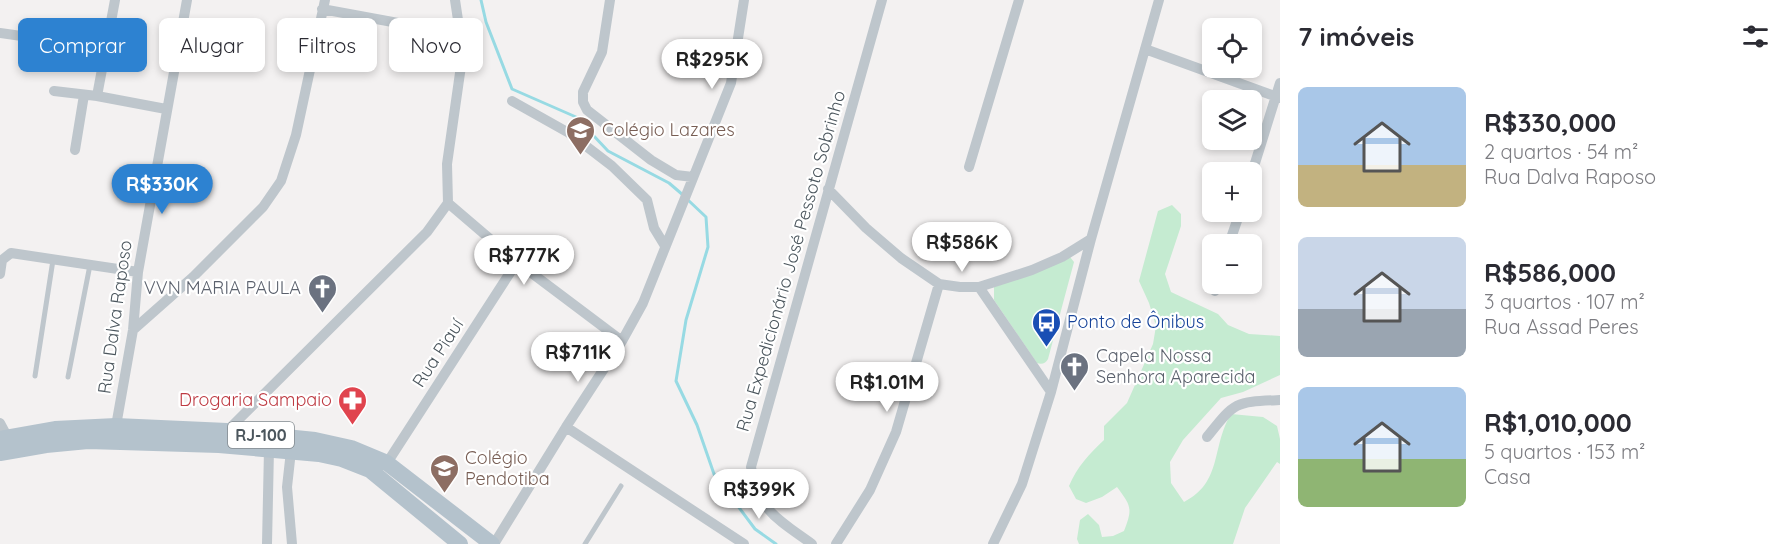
<!DOCTYPE html>
<html lang="pt">
<head>
<meta charset="utf-8">
<style>
	:root { --surface:#fff; --page:#f7f7f7; --text:#2b2b33; --muted:#7c7c81; --accent:#2d82d1 }
	body { margin:0; font-family:Quicksand,sans-serif; background:var(--page); color:var(--text); height:100vh; display:flex; flex-direction:column; font-size:22px; white-space:nowrap }
	* { box-sizing:border-box; margin:0 }
	p { font-size:20px; color:var(--muted) }
	.icon { flex:none; width:33px; height:33px; fill:none; stroke:currentColor; stroke-width:2; stroke-linecap:round; stroke-linejoin:round }
	.map { position:relative; flex:1; overflow:hidden }
	.panel { display:flex; flex-direction:column; background:var(--surface); width:510px }
	.panel>* { flex:none }
	.banner { position:absolute; left:18px; top:18px; width:570px; height:54px; display:flex; gap:12px }
	.tools { position:absolute; left:1202px; top:18px; display:grid; gap:12px }
	.tools a { display:grid; place-items:center; width:60px; height:60px; border-radius:9px; background:var(--surface); box-shadow:0 3px 9px #0003; font-size:30px }
	.price { position:absolute; translate:-50% -51px; padding:0 14px; border-radius:21px; background:#fff; color:#222; font-size:20px; line-height:39px; filter:drop-shadow(0 2px 3px #0008) }
	.price::after { content:''; position:absolute; left:50%; top:36px; width:18px; height:14px; margin-left:-9px; background:inherit; clip-path:polygon(0 0,100% 0,50% 100%) }
	.price.selected { background:var(--accent); color:#fff }
	ul { padding:0; list-style:none }
	li { display:flex; align-items:center; gap:18px; height:150px; padding:0 18px }
	li span { display:grid; place-items:center; flex:none; width:168px; height:120px; border-radius:9px; color:#555 }
	li>.icon { margin-inline-start:auto }
	span .icon { width:72px; height:72px; fill:#fffc; stroke-width:1 }
	li b { font-size:26px }
	h2 { display:flex; justify-content:space-between; align-items:center; height:72px; padding:0 18px; font-size:26px }
	.chip { padding:0 21px; border-radius:9px; background:var(--surface); box-shadow:0 3px 9px #0003; font-size:21px; line-height:54px }
	.chip.selected { background:var(--accent); color:#fff }
	main { display:flex; flex:1; min-height:0 }
	.map>svg:first-child { display:block }
	.green { fill:#c5ebd1 }
	.lines { fill:none; stroke-linecap:round; stroke-linejoin:round }
	.stream { stroke:#97dae3; stroke-width:3 }
	.lane { stroke:#bec6cc; stroke-width:5 }
	.street { stroke:#bec6cc; stroke-width:10 }
	.primary { stroke:#b4c2cc; stroke-width:16 }
	.labels { text-anchor:middle; stroke-width:4.5; stroke-linejoin:round; paint-order:stroke }
	.shield { fill:#fff; stroke:#81898e; stroke-width:1.5 }
	.shield-label { font-size:16px; font-weight:bold; fill:#4b565d }
	.education-label { font-size:18px; fill:#785e54; stroke:#fff; text-anchor:start }
	.street-label { font-size:18px; fill:#4b565d; stroke:#fff }
	.worship-label { font-size:18px; fill:#5b616d; stroke:#fff; text-anchor:end }
	.transit-label { font-size:18px; fill:#164399; stroke:#fff; text-anchor:start }
	.health-label { font-size:18px; fill:#be3a42; stroke:#fff; text-anchor:end }
</style>
</head>
<body>
<main>
<div class="map">
<svg width="1280" height="544" viewBox="0 0 1280 544">
	<rect width="100%" height="100%" fill="#f3f1f1"/>
	<path class="green" d="M1172,205L1181,214V226L1165,274L1171,292L1218,314L1228,325L1249,334L1280,336V375L1243,392L1221,398L1183,440L1170,462L1171,483L1184,502C1223,482 1211,447 1231,414L1263,417L1277,426L1280,439V464L1277,462L1245,508L1233,544H1079L1077,539L1080,520L1088,514L1099,525L1102,537L1113,536L1124,531C1133,508 1131,506 1117,487L1102,497L1086,503L1076,499L1069,486C1077,467 1089,454 1104,440V426L1127,403L1153,344L1156,326L1149,303L1139,281L1158,211Z
		M1070,257L1074,262L1048,359C1046,363 1042,365 1037,363L994,300V287Z"/>
	<g class="lines">
		<path class="stream" d="M481,0L486,22L512,89L576,117L608,151L669,183L683,195
			M688,200L706,217L708,247L686,320L676,381L697,425L714,474L755,529L776,544"/>
		<path class="lane" d="M35,376L53,260
			M68,377L90,265
			M585,544L621,486"/>
		<path class="street" d="M610,0L602,52L583,92V102L587,110L651,160L676,175L693,177
			M322,9L436,30
			M0,33L106,48
			M1145,49L1280,98
			M54,91L97,96L166,109
			M97,96L115,0
			M512,101L569,133L612,166L647,200L654,228L665,246
			M75,150L84,95
			M969,167L1019,0
			M1251,176L1280,83
			M828,189L866,228L901,258L939,284L960,287H979L1051,392
			M448,203L517,262L622,341
			M448,203L447,164L461,66L460,33L455,0
			M1229,244L1240,212
			M0,274L2,260L11,253L138,272
			M979,287L1032,270L1062,257L1091,239
			M1215,291L1217,284
			M133,330L193,277L263,207L281,181L296,135L325,0
			M0,423L7,436
			M116,426L133,330L138,272L187,0
			M566,427L744,544
			M227,431L427,232L448,203
			M1207,437C1236,401 1234,402 1280,400
			M291,451L287,487L292,544
			M387,463L517,262
			M267,544L269,449
			M494,544L566,427L622,341L643,303L731,83L744,0
			M812,544C779,520 758,511 751,467L882,0
			M836,544L870,490L896,432L939,284
			M993,544L1022,484L1051,392L1091,239L1159,0"/>
		<path class="primary" d="M0,439L55,429L116,426L227,431L315,440L351,448L387,463L492,544
			M0,453L46,445L88,441L219,445L319,454L342,459L370,470L460,544"/>
	</g>
	<defs>
		<symbol id="school-pin" viewBox="-11 -11 22 30"><path d="M0 17L-7.5 6A9.5 9.5 0 1 1 7.5 6Z" fill="#8d6e63" stroke="#fff"/><path d="M0-5L7-2L0 1L-7-2ZM-4 1L0 2.5L4 1V4Q0 6-4 4Z" fill="#fff"/></symbol>
		<symbol id="church-pin" viewBox="-11 -11 22 30"><path d="M0 17L-7.5 6A9.5 9.5 0 1 1 7.5 6Z" fill="#6b7280" stroke="#fff"/><path d="M-1.2-6h2.4v3.5h3.3v2.4h-3.3V6h-2.4V-.1h-3.3v-2.4h3.3Z" fill="#fff"/></symbol>
		<symbol id="bus-pin" viewBox="-11 -11 22 30"><path d="M0 17L-7.5 6A9.5 9.5 0 1 1 7.5 6Z" fill="#1a4fb4" stroke="#fff"/><path d="M-5-6H5V4H4V6H2V4H-2V6H-4V4H-5ZM-3.5-4V0h7V-4ZM-3.5 1.2v1.5H-2V1.2ZM2 1.2v1.5H3.5V1.2Z" fill="#fff"/></symbol>
		<symbol id="pharmacy-pin" viewBox="-11 -11 22 30"><path d="M0 17L-7.5 6A9.5 9.5 0 1 1 7.5 6Z" fill="#e0444e" stroke="#fff"/><path d="M-2-6h4v4h4v4h-4v4h-4v-4h-4v-4h4Z" fill="#fff"/></symbol>
	</defs>
	<g fill-rule="evenodd">
		<use href="#school-pin" x="564" y="114" width="33" height="45"/>
		<use href="#church-pin" x="306" y="272" width="33" height="45"/>
		<use href="#bus-pin" x="1030" y="306" width="33" height="45"/>
		<use href="#church-pin" x="1058" y="350" width="33" height="45"/>
		<use href="#pharmacy-pin" x="336" y="384" width="33" height="45"/>
		<use href="#school-pin" x="428" y="452" width="33" height="45"/>
	</g>
	<g class="labels">
		<rect class="shield" x="228" y="422" width="66" height="26" rx="4.5"/>
		<g class="shield-label">
			<text x="261" y="441">RJ-100</text>
		</g>
		<g class="education-label">
			<text x="602" y="136">Colégio Lazares</text>
			<text x="465" y="464">Colégio<tspan x="465" dy="21">Pendotiba</tspan></text>
		</g>
		<g class="street-label">
			<text transform="translate(791 261) rotate(-74)" y="6">Rua Expedicionário José Pessoto Sobrinho</text>
			<text transform="translate(115 317) rotate(-82)" y="6">Rua Dalva Raposo</text>
			<text transform="translate(438 353) rotate(-57)" y="6">Rua Piauí</text>
		</g>
		<g class="worship-label">
			<text x="301" y="294">VVN MARIA PAULA</text>
			<text x="1096" y="362" text-anchor="start">Capela Nossa<tspan x="1096" dy="21">Senhora Aparecida</tspan></text>
		</g>
		<g class="transit-label">
			<text x="1067" y="328">Ponto de Ônibus</text>
		</g>
		<g class="health-label">
			<text x="332" y="406">Drogaria Sampaio</text>
		</g>
	</g>
</svg>
<div class="tools">
<a><svg class="icon" aria-label="locate" viewBox="0 0 24 24"><circle cx="12" cy="12" r="6"/><path d="M12 2v4M12 18v4M2 12h4M18 12h4"/></svg></a>
<a><svg class="icon" aria-label="layers" viewBox="0 0 24 24"><path d="M12 4l9 5-9 5-9-5zM3 14l9 5 9-5"/></svg></a>
<a>+</a>
<a>−</a>
</div>
<b class="price" style="left:712px;top:90px">R$295K</b>
<b class="price selected" style="left:162px;top:215px">R$330K</b>
<b class="price" style="left:962px;top:273px">R$586K</b>
<b class="price" style="left:524px;top:286px">R$777K</b>
<b class="price" style="left:578px;top:383px">R$711K</b>
<b class="price" style="left:887px;top:413px">R$1.01M</b>
<b class="price" style="left:759px;top:520px">R$399K</b>
<div class="banner">
<a class="chip selected">Comprar</a>
<a class="chip">Alugar</a>
<a class="chip">Filtros</a>
<a class="chip">Novo</a>
</div>
</div>
<section class="panel">
<h2>7 imóveis<svg class="icon" aria-label="filters" viewBox="0 0 24 24"><path d="M4 7h16M4 17h16"/><circle cx="9" cy="7" r="2"/><circle cx="15" cy="17" r="2"/></svg></h2>
<ul>
<li><span style="background:linear-gradient(#a9c7e8 65%,#c2b280 0)"><svg class="icon" aria-label="home" viewBox="0 0 24 24"><path d="M3 11l9-7 9 7M6 9v11h12V9"/></svg></span><div><b>R$330,000</b><p>2 quartos · 54 m²</p><p>Rua Dalva Raposo</p></div></li>
<li><span style="background:linear-gradient(#c9d6e8 60%,#9aa5b1 0)"><svg class="icon" aria-label="home" viewBox="0 0 24 24"><path d="M3 11l9-7 9 7M6 9v11h12V9"/></svg></span><div><b>R$586,000</b><p>3 quartos · 107 m²</p><p>Rua Assad Peres</p></div></li>
<li><span style="background:linear-gradient(#a9c7e8 60%,#8fb573 0)"><svg class="icon" aria-label="home" viewBox="0 0 24 24"><path d="M3 11l9-7 9 7M6 9v11h12V9"/></svg></span><div><b>R$1,010,000</b><p>5 quartos · 153 m²</p><p>Casa</p></div></li>
</ul>
</section>
</main>
</body>
</html>
